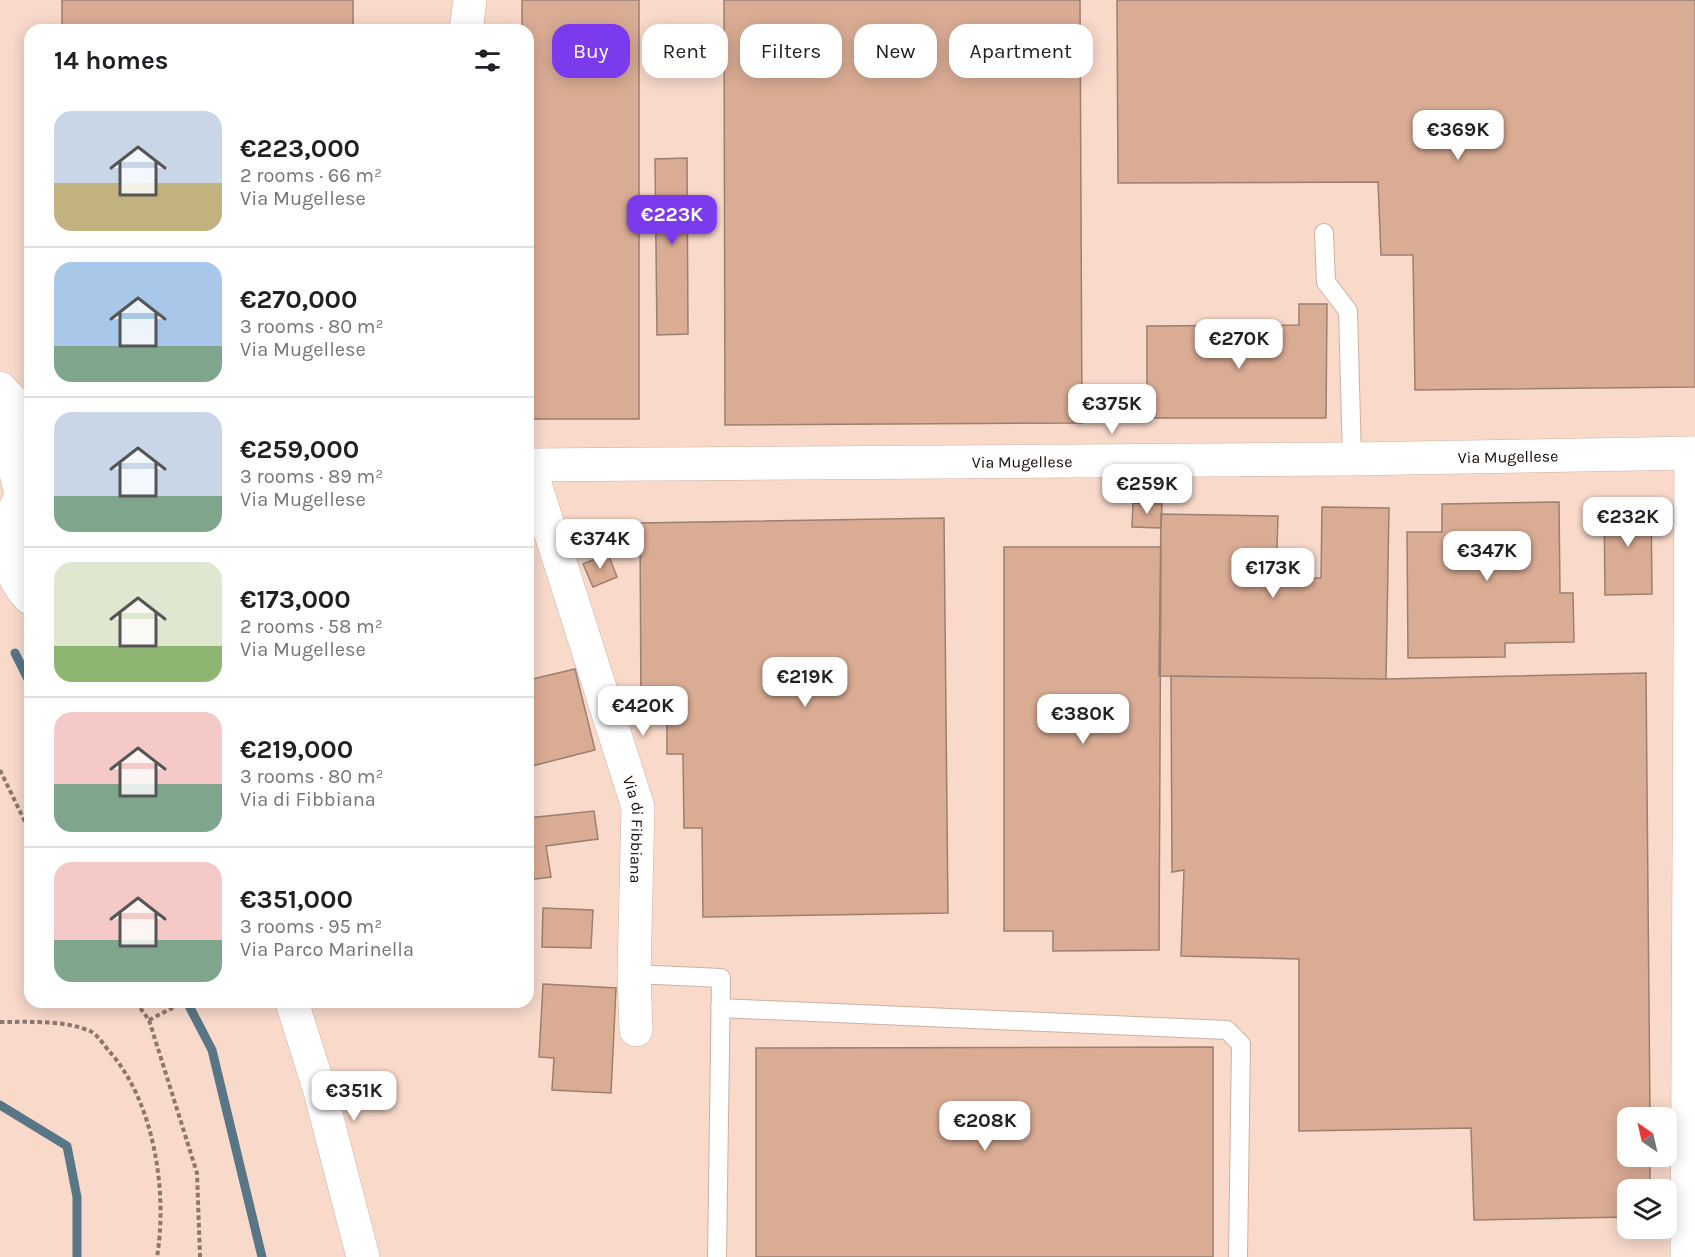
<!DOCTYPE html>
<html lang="en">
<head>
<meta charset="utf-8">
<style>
	:root { --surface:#fff; --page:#f6f6f6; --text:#202124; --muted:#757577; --line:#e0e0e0; --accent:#7c3aed }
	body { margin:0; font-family:Karla,sans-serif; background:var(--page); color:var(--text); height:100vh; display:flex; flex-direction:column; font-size:22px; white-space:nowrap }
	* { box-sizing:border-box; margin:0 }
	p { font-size:20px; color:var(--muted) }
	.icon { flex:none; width:33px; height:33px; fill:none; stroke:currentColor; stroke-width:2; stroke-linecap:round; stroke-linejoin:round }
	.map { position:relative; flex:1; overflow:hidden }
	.drawer { position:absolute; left:24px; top:24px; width:510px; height:984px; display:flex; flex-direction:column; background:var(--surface); border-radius:18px; box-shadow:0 3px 15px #0003 }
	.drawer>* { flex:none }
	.guide { position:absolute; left:552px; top:24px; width:570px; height:54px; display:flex; gap:12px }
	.needle { width:39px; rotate:326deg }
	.buttons { position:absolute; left:1617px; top:1107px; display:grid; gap:12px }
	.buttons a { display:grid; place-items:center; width:60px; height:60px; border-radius:12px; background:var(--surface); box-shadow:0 3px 15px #0003; font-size:30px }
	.price { position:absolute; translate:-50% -51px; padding:0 14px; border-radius:12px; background:#fff; color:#222; font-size:20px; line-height:39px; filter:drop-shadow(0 2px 3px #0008) }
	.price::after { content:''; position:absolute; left:50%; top:36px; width:18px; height:14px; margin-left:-9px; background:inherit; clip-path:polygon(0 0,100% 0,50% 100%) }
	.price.active { background:var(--accent); color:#fff }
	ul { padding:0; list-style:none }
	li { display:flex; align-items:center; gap:18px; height:150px; padding:0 30px }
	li+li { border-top:2px solid var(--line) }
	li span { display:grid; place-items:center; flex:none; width:168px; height:120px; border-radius:18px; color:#555 }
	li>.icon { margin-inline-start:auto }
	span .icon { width:72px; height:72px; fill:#fffc; stroke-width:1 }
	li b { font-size:26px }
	h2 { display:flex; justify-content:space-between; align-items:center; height:72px; padding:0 30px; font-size:26px }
	.pill { padding:0 21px; border-radius:18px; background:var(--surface); box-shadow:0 3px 15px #0003; font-size:21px; line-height:54px }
	.pill.active { background:var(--accent); color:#fff }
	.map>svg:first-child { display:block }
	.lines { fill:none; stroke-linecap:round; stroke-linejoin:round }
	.stream { stroke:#587686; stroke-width:9 }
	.building { fill:#daac94; stroke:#9b7f71; stroke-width:1.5 }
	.lane-casing { stroke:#ceb0a2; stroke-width:20 }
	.street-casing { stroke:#ceb0a2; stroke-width:34 }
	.secondary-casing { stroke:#ceb0a2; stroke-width:34 }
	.path { stroke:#8c776d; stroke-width:4; stroke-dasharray:4.5 3; stroke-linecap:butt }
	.lane { stroke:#fff; stroke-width:18 }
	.street { stroke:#fff; stroke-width:33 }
	.secondary { stroke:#fff; stroke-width:33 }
	.labels { text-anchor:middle; stroke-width:5; stroke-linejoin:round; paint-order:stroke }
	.street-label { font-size:16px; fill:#130905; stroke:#fce9e0 }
</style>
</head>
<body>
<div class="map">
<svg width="1695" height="1257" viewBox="0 0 1695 1257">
	<rect width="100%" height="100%" fill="#f8d9ca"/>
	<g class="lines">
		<path class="stream" d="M15,653L30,683
			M187,1002L212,1050L262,1257
			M0,1105L67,1146L77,1197V1257"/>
	</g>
	<path class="building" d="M62,0H353V30H62Z
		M522,0H639V419H528V30H522Z
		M724,0H1080L1082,423L725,425Z
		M1117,0H1695V387L1415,390L1413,255H1381L1378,182L1118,183Z
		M687,158L688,334L657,335L655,159Z
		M1299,304H1327L1326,418H1147V326L1299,325Z
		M1651,500L1652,594L1605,595L1604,501Z
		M1559,502L1560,593H1573L1574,642L1505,643V657L1408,658L1407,532H1442V504Z
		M1133,503L1162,504L1161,528L1132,527Z
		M1322,507L1389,508L1386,679L1159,676L1161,514L1278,516L1276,578H1321Z
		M944,518L948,913L703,917L702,828H684L683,754H667V710H641L640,523Z
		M1004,547H1161L1159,950L1053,951V931H1004Z
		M608,554L617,577L593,587L583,564Z
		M575,669L595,750L528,767V680Z
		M1646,673L1650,1118H1628V1156H1650V1190H1628V1217L1474,1220L1471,1128L1299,1131V959L1181,956L1184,870L1172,872L1171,676L1386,679Z
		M594,811L598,839L546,846L551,877L528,880V818Z
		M543,908L593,910L591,948L542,947Z
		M543,984L616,988L611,1093L552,1090L554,1058L539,1057Z
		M1213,1047V1257H756V1048Z"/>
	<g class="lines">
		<defs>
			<path id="lane" d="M1324,233L1326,282L1348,311L1352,459
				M634,974L721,978L717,1257
				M720,1008L1227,1030L1241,1044L1238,1257"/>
			<g id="street">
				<path d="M466,30L470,0"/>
				<path id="s1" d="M528,465L1352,459L1695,453"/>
				<path id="s2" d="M529,465L638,807L634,974L636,1030"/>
				<path d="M1687,1257L1691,453"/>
			</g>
			<path id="secondary" d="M0,388L30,420
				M0,407L21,494
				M30,487C0,515 0,570 30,598
				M292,1002L320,1091L363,1257"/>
		</defs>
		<use href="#lane" class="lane-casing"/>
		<use href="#street" class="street-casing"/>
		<use href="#secondary" class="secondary-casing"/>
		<path class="path" d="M0,770L30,832
			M136,1002L149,1020L197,1173L200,1257
			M149,1020L184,1002
			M0,1022C27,1022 65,1020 90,1031C97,1034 104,1045 109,1051C154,1101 168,1192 157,1257"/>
		<use href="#lane" class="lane"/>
		<use href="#street" class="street"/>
		<use href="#secondary" class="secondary"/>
	</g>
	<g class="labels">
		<g class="street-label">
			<text dy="6" stroke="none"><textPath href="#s1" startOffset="980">Via Mugellese</textPath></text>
			<text dy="6" stroke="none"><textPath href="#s1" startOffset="494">Via Mugellese</textPath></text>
			<text dy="6" stroke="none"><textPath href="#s2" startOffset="381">Via di Fibbiana</textPath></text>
		</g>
	</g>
</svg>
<div class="buttons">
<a><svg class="needle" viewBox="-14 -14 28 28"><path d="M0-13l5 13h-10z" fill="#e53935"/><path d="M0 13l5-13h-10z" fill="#757577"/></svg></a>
<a><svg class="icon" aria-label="layers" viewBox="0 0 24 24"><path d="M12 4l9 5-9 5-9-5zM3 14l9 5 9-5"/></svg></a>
</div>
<b class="price" style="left:1458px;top:161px">€369K</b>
<b class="price active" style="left:672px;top:246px">€223K</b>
<b class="price" style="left:1239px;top:370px">€270K</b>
<b class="price" style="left:1112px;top:435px">€375K</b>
<b class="price" style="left:1147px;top:515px">€259K</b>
<b class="price" style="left:1628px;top:548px">€232K</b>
<b class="price" style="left:600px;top:570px">€374K</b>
<b class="price" style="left:1487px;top:582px">€347K</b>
<b class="price" style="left:1273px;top:599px">€173K</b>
<b class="price" style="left:805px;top:708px">€219K</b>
<b class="price" style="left:643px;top:737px">€420K</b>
<b class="price" style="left:1083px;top:745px">€380K</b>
<b class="price" style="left:354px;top:1122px">€351K</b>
<b class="price" style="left:985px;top:1152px">€208K</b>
<div class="guide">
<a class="pill active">Buy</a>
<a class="pill">Rent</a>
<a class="pill">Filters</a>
<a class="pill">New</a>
<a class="pill">Apartment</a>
</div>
<section class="drawer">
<h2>14 homes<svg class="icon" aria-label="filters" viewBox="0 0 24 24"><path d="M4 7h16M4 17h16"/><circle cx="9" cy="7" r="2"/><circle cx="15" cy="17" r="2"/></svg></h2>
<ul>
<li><span style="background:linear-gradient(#c9d6e8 60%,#c2b280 0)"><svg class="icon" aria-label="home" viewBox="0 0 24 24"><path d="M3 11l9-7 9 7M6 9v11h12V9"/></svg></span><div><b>€223,000</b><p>2 rooms · 66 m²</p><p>Via Mugellese</p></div></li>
<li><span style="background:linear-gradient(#a9c7e8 70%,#7fa58c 0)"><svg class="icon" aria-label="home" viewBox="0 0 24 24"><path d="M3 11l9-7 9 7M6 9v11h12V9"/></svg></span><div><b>€270,000</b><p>3 rooms · 80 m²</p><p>Via Mugellese</p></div></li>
<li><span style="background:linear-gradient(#c9d6e8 70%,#7fa58c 0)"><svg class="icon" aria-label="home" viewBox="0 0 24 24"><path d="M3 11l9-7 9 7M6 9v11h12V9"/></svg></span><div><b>€259,000</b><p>3 rooms · 89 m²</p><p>Via Mugellese</p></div></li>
<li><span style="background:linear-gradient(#dfe7d0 70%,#8fb573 0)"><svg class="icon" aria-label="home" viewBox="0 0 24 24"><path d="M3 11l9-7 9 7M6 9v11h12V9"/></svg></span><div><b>€173,000</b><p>2 rooms · 58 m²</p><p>Via Mugellese</p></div></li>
<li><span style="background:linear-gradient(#f6c9c9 60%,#7fa58c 0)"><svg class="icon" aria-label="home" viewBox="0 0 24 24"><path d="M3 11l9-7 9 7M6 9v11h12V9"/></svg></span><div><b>€219,000</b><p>3 rooms · 80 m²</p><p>Via di Fibbiana</p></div></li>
<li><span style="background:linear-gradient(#f6c9c9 65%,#7fa58c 0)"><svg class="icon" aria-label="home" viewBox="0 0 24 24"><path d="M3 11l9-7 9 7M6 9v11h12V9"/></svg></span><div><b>€351,000</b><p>3 rooms · 95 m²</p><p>Via Parco Marinella</p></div></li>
</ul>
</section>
</div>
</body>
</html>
